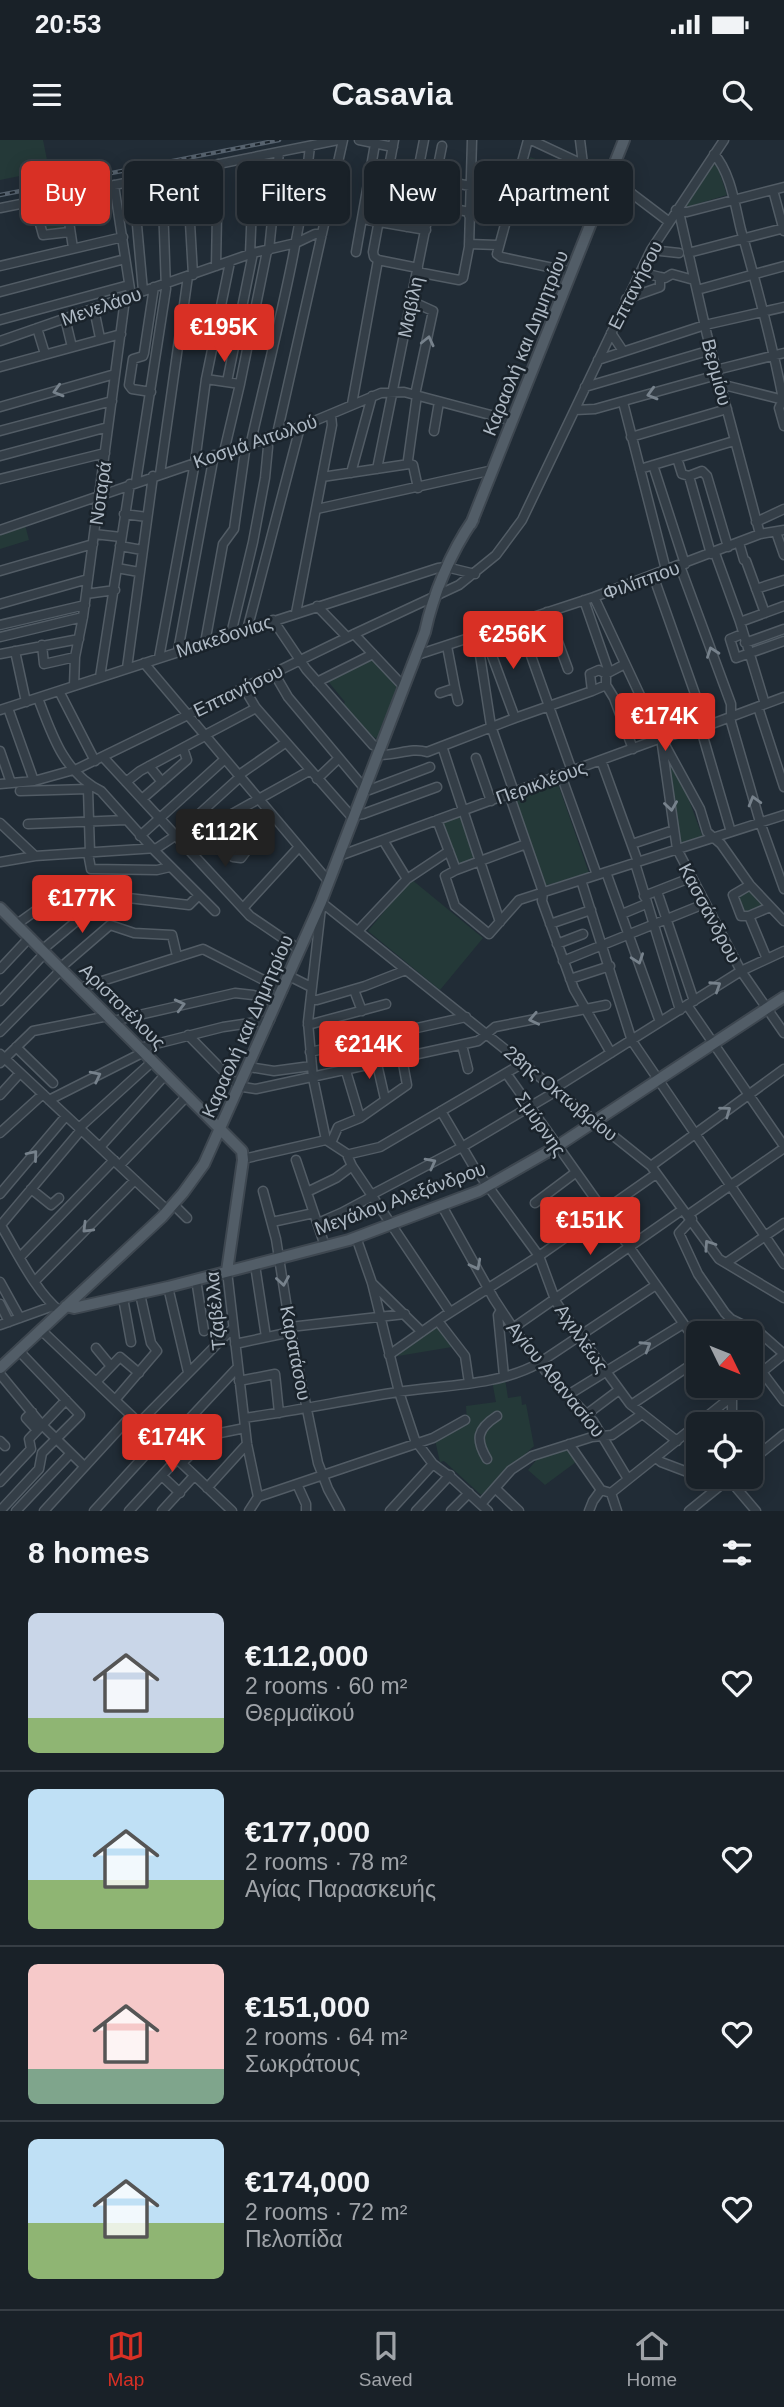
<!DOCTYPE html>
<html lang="en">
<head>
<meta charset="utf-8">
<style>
	:root { --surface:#192128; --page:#262e34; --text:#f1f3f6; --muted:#9fa3a8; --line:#373e45; --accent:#d93025 }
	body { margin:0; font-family:Arial,sans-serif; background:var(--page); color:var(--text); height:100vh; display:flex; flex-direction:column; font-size:26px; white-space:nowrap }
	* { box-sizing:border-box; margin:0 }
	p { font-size:23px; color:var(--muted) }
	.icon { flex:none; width:38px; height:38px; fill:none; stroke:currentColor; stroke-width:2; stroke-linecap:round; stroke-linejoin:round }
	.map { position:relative; height:1371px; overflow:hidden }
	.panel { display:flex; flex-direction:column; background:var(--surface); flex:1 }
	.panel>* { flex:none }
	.hud { position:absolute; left:21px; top:21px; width:742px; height:63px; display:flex; gap:14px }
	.needle { width:46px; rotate:133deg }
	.tools { position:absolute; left:686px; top:1181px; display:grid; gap:14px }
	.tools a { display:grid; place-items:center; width:77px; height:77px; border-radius:10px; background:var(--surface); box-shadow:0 4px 18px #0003,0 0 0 2px var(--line); font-size:35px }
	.price { position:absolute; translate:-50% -60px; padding:0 16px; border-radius:7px; background:var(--accent); color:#fff; font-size:23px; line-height:46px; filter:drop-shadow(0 2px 4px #0008) }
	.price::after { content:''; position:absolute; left:50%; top:42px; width:21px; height:16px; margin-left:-10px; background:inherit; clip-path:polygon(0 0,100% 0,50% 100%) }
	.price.active { background:#222; color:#fff }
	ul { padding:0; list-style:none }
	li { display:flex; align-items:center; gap:21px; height:175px; padding:0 28px }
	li+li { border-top:2px solid var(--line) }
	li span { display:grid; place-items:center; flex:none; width:196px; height:140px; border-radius:10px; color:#555 }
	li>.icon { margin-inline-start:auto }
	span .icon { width:84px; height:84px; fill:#fffc; stroke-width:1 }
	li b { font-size:30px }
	h2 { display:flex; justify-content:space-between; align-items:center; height:84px; padding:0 28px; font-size:30px }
	.chip { padding:0 24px; border-radius:10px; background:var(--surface); box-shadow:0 4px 18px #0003,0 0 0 2px var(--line); font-size:24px; line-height:63px }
	.chip.active { background:var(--accent); color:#fff }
	.status { display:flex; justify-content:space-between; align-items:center; height:49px; padding:0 35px; background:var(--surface); direction:ltr }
	.status svg { height:19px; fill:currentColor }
	header { display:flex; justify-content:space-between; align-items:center; height:91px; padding:0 28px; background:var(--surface); font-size:32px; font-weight:700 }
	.tabs { display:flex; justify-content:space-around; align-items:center; height:98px; border-top:2px solid var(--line); background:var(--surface); font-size:19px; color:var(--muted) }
	.tabs a { display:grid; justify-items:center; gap:4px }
	.tabs .active { color:var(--accent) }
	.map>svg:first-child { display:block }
	.green { fill:#243938 }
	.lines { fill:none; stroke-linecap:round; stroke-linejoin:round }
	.minor-casing { stroke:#525c65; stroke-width:11 }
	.major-casing { stroke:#3e4750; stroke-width:14 }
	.minor { stroke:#343e47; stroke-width:8 }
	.major { stroke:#525d67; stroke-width:10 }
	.rail-casing { stroke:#56626e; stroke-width:4.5 }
	.rail { stroke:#1a232b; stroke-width:2; stroke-dasharray:5; stroke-linecap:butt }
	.oneway { stroke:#77828c }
	.labels { text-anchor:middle; stroke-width:5; stroke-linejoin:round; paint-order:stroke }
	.street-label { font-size:19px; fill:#aeb9c4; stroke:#1a232b }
</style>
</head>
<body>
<div class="status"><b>20:53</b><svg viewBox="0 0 49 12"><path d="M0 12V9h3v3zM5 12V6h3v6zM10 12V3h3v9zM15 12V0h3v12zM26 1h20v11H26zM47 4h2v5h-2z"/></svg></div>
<header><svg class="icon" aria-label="menu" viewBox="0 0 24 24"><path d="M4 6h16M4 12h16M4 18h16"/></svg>Casavia<svg class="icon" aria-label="search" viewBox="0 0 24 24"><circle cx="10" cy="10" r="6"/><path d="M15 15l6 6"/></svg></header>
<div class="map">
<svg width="784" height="1371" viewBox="0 0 784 1371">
	<rect width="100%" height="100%" fill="#212c36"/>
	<path class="green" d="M0,0H43L49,30L0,40Z
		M530,17L597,40L586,69L520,46Z
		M717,25L727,55L687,67L685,65L711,26Z
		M60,61L66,89L47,93L42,65Z
		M24,381L29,400L0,409V388Z
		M373,517L400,545L379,600C364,592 354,577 343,565L345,562L327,540Z
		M669,623L686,652L703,698L680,705Z
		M557,641L589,733L544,746L513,657Z
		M459,672L476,720L458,728L441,678Z
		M411,739L483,798L440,850L368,791Z
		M750,749L766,765L742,773L736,753Z
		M438,1186L452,1207L398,1216V1215Z
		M505,1239L508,1258L521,1256L522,1265L526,1264L534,1306L481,1355L444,1321L440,1322L435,1300L467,1282L466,1266L496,1262L492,1241Z
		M567,1310L576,1322L545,1345L528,1330L538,1318Z"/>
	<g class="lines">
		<defs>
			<path id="minor" d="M359,0L393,7
				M528,0L497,114L501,117L572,132
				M531,0L610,37L668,81
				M580,0L583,24
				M714,14C731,33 735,66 741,90C757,146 772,202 783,259
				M187,30L193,135
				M436,39L470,46L514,48
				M133,41L143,151
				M114,45L130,149
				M773,50L784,91
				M65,55L73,108
				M34,62L43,95L69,92
				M431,64L469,72
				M0,68L338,0
				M676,70L679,72L707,195L760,394
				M679,72H687L784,47
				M469,75L505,80
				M362,79L426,90
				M407,87L424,0
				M469,104L497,105
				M269,110L279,12
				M651,110L679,113
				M356,112L375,4
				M688,113L784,88
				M250,114L254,17
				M378,120L418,128
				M0,126L123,97
				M216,126L218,24
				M417,132L459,140L463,138L469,107L472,0
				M660,137L665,138L672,134L694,140
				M697,150L784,126
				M0,152L125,119
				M626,159L660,147V137L640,132
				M411,161L433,171L415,255
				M94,169L100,198
				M65,178L72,207
				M0,180L129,145
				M37,188L45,214
				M611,193L623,211
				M0,201L253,113L296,103L315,94H322
				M598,220L705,185L784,167
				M0,227L121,194
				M716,230L784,213
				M206,239L240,244
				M227,242L253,113
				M720,244L784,260
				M585,247L711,210
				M151,252L132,249L129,245L133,219L143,216L144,213L154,147
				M417,255L408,320L409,324L413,325L418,348
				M783,259L779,268L784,286
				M623,262L666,430
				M352,264L378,120L374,117L373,112L394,0
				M0,267L115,234
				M575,270L595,269L717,235
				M0,291L112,261
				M434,291L439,262
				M277,294L343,0
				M631,297L727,269
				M251,302C273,204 300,106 310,6
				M224,312L240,244L267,111
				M0,316L108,287
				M677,318L682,334L689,336L711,414
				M653,325L685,424
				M377,329L442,6
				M640,329L734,301
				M351,333L372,256
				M160,334L188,136
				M689,336L702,331L707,336L728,407
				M322,337L409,324
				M0,339L105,313
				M136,342L166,149L162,35
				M317,369L493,330
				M124,374L147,377
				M756,382L784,369
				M0,390L300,287L381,253L404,252L513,281
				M776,392L784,415
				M94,394L121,397
				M739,403L744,420L746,421L765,473
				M120,406L142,410
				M715,413L740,482L765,564
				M680,426L731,564V582L760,682L784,749
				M117,428L139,432
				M0,431L93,404
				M653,435L706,585
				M756,449L784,440
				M86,454L115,450
				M594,457L653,583L700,669L707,692L721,704L750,745L784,781
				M584,460L609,532
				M0,464L88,439
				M317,466L347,497
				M547,472L568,529
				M296,473L332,285L331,275
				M273,480L306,529L373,605L381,608
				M519,482L572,631
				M740,482L784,466
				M0,485L85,465
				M247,490L300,287
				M231,494L253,402L265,338L268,307L267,297
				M354,494L404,547
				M484,494L515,578
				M742,494L730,499L736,518L784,501
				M477,496L491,586L514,652
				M0,497L83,477
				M205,503L223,404L234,389L246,304
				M745,503L784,489
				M42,505L44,524L75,517
				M15,511L26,562
				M178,511L214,315
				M0,514L79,499
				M417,515L594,457L760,394L784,390
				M159,518L195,322L206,239L230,122
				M144,523L329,742
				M127,528L153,336
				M274,533L288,557L365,649L369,650L430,627
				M606,534V545L592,551L590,534L599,530L606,534L625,524
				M100,537L130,344
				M317,542L373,514
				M606,545L614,558L633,609
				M74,546L75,517L83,477L125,159
				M244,548L256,568L351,676L363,674L437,647
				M455,548L458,561
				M59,551L95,621
				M440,553L455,548L447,506
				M38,558C52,595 64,633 101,651L153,709L215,771
				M758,567L784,647
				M8,568L34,641
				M0,570L438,428L446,427L475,434
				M700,586L731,692
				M205,595L256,568
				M662,605L677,709L741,831L784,893
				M442,606L500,782
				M0,611L11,643
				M378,615C396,616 411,607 427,612L515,578L592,551
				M103,617L250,776L300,810
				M476,618L491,661
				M601,620L638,722
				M149,626L162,642
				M239,635L285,603
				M561,635L597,735
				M317,639L339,618
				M126,642L140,631L205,596
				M0,644L34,641L77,629L354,494L459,445L496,415L522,380L651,110L724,0
				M88,649L90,713
				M20,651L88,649L90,646
				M509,654L543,752L542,761L574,849L611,913
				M142,659L187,620L183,608
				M437,680L456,730
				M0,683L35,716
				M28,684L126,680
				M210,687L233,717L241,718L247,710L246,706L221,680
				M184,688L190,693L196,694L309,631
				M140,696L225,619
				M383,700L407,739
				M526,704L456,730L445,736L455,766L489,794L519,760L784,675
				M632,704L674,690
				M88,713L91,729L157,730L170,727
				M339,716L661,598L709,585L784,557
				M0,722L35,716L157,708L175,696L240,637
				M635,723L680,870
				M606,732L660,882
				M581,740L632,901L784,1124
				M750,745L733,755L741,776H749L770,767
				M657,751L694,861
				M644,756L690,738
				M321,762L651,1026L719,1119L784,1158
				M244,767L299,707
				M321,768L308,882L313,938L326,1000
				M622,774L646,764
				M749,776L767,819
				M17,784L59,754L111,756L189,765L199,755
				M550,784L591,770
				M358,791L407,739L449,711
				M557,804L583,794
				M42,810L104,758
				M563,821L704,764
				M60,828L110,785L134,793L172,795L177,816
				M0,829L30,797
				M289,836L311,847
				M570,839L610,826
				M80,848L203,809L283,850
				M354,850L362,871
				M311,860H317L365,846L406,830
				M0,861L45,813
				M687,865L784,1006
				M113,881L235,853L253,855L277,863
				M308,885L386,864
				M0,892L62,829
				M188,895L234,942L243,947L256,949L478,901L495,887L606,865
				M462,905L468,929
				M16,907L53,943
				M140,908L223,887L270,880
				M310,912L466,877
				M0,914L168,1071
				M0,923L33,891L108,876
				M377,924L385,959
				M249,927L274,931L311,926
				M346,931L360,978
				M506,933L698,1204
				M555,948L741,831L784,811
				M0,955L20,933
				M49,960L144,912
				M441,971L474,1027L539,1116L556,1162L564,1174L630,1264L677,1301
				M79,988L153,921
				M0,993L43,954
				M331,1003L338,987L360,978L407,945L402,918
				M100,1007L166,934
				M243,1019L326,1000L349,1015
				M296,1020L325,1106
				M120,1025L188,955
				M651,1026L784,929
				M31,1049L51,1065L59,1058
				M263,1051L276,1099L290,1187L318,1323L328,1349L340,1371
				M307,1052L336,1038L352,1026
				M0,1054L66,976
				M371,1055L462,1007L558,950
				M535,1063L575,1033
				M174,1065L187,1078
				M442,1066L494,1159L513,1188L550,1237L593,1281L628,1339
				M688,1075L784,1008
				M692,1079L679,1093L698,1134L725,1173L731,1179L760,1193L784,1214
				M272,1082L314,1073
				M318,1083L341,1073L371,1057
				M0,1084C16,1110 36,1153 60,1171
				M1,1085L81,990
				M356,1097L372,1143L399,1252L415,1300L433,1324L453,1339L488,1371
				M20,1117L114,1020
				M726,1123L784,1083
				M255,1125L266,1197
				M227,1131L247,1304L258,1357
				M196,1139L204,1191
				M35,1141L135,1040
				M0,1142L20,1178
				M372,1143L422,1192
				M168,1147L188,1232
				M123,1158L131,1202
				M0,1164L9,1182
				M501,1170L498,1175L504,1236
				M450,1172L352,1026L348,1017L350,1014L380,1007L523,923
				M438,1181L465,1216L469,1243
				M0,1185L53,1166
				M290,1187L405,1174
				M513,1188L682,1070
				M41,1190L232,1371
				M235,1204L291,1192
				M96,1208L110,1225
				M389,1215L443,1177L539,1116L656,1034
				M762,1232L784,1261
				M0,1234L42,1285L84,1326
				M239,1241L275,1234L279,1273
				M751,1241L784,1214
				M96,1242L120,1217L139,1233
				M725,1246L732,1257V1284
				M568,1255L683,1184
				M115,1260L157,1211L151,1203L140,1154
				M631,1265L698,1220
				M32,1272L26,1278L37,1290
				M587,1274L619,1250
				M244,1278C295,1271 346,1260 398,1252C442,1245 499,1246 539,1223L656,1145
				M139,1283L233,1188
				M0,1301L5,1306
				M569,1304L601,1350L611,1353L617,1371
				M164,1306L238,1227
				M656,1318L661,1322L698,1336
				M487,1319C475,1299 477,1289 497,1276
				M751,1321L784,1294
				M182,1323L210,1295L245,1288
				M162,1336L180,1353
				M701,1337L721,1345
				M731,1337L733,1344L756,1371
				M0,1342L31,1309L29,1299L66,1260
				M297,1344L306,1364V1371
				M207,1348L247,1304
				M495,1348L519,1371
				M611,1353L745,1246
				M258,1357L433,1298L465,1280
				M481,1364L511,1330L532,1316L592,1297L612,1295L642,1274
				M0,1371L39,1329L42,1313L80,1275L19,1211
				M16,1371L70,1314
				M44,1371L131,1276
				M94,1371L158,1301
				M129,1371L177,1319
				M162,1371L194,1336
				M249,1371L258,1357
				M390,1371L433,1324
				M416,1371L450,1335
				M451,1371L469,1353
				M589,1371L593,1361L601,1350
				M689,1371L731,1337"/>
			<path id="major" d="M471,384L624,0
				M0,768L242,1011L243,1020L227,1131
				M66,1166L74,1168L168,1147L349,1100L479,1051L556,1007L784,857
				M0,1228L162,1077L183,1053L204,1024L321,762L425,492C433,454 451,412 473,380"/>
		</defs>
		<use href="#minor" class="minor-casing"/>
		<use href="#major" class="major-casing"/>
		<use href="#minor" class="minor"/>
		<use href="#major" class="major"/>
		<defs>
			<path id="rail" d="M0,55L279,0"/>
		</defs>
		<use href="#rail" class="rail-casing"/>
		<use href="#rail" class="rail"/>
	</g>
	<defs><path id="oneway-chevron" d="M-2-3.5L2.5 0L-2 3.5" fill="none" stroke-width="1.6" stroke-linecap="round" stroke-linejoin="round" transform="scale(1.75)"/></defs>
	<g class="oneway">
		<use href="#oneway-chevron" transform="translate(428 201) rotate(-77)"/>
		<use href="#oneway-chevron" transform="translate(58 251) rotate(164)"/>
		<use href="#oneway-chevron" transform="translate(652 254) rotate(164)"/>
		<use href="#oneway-chevron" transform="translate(712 512) rotate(-110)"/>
		<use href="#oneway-chevron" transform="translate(754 661) rotate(-106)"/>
		<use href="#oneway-chevron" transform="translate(671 666) rotate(82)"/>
		<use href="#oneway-chevron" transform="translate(638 819) rotate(71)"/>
		<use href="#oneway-chevron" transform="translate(716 846) rotate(-33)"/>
		<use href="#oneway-chevron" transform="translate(180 865) rotate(-14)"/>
		<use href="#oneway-chevron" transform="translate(534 879) rotate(168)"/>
		<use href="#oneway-chevron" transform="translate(96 936) rotate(-27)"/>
		<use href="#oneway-chevron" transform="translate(726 971) rotate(-36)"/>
		<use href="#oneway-chevron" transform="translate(33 1015) rotate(-50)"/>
		<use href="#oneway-chevron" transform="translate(431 1023) rotate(-28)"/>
		<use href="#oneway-chevron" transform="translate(87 1088) rotate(135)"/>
		<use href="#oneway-chevron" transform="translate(709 1105) rotate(-124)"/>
		<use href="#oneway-chevron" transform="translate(476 1125) rotate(62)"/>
		<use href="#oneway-chevron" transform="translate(283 1141) rotate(81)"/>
		<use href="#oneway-chevron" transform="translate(646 1206) rotate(-31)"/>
	</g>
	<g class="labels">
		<g class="street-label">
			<text transform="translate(635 145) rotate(-63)" y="7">Επτανήσου</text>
			<text transform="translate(101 166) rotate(-19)" y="7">Μενελάου</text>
			<text transform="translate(410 167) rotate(-78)" y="7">Μαβίλη</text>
			<text transform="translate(525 203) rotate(-68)" y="7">Καραολή και Δημητρίου</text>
			<text transform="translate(717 232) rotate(75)" y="7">Βερμίου</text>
			<text transform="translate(255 301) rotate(-19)" y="7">Κοσμά Αιτωλού</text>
			<text transform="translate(100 353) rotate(-82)" y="7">Νοταρά</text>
			<text transform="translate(641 440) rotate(-20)" y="7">Φιλίππου</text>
			<text transform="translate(224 496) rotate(-18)" y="7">Μακεδονίας</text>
			<text transform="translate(238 550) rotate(-26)" y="7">Επτανήσου</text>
			<text transform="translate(541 642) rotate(-20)" y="7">Περικλέους</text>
			<text transform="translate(710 773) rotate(62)" y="7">Κασσάνδρου</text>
			<text transform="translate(123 866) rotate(45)" y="7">Αριστοτέλους</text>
			<text transform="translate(247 886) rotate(-66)" y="7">Καραολή και Δημητρίου</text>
			<text transform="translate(561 953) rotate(39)" y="7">28ης Οκτωβρίου</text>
			<text transform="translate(541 984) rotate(55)" y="7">Σμύρνης</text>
			<text transform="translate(400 1058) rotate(-20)" y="7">Μεγάλου Αλεξάνδρου</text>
			<text transform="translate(215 1171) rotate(-95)" y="7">Τζαβέλλα</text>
			<text transform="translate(582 1198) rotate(55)" y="7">Αχιλλέως</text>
			<text transform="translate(296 1213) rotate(79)" y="7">Καρατάσου</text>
			<text transform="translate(556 1239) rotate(51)" y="7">Αγίου Αθανασίου</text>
		</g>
	</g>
</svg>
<div class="tools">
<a><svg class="needle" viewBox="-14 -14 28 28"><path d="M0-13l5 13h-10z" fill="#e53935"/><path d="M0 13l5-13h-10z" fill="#9fa3a8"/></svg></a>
<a><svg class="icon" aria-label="locate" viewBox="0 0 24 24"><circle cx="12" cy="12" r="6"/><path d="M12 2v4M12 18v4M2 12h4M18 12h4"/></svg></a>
</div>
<b class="price" style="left:224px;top:224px">€195K</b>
<b class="price" style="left:513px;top:531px">€256K</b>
<b class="price" style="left:665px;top:613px">€174K</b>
<b class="price active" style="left:225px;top:729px">€112K</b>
<b class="price" style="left:82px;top:795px">€177K</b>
<b class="price" style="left:369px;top:941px">€214K</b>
<b class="price" style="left:590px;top:1117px">€151K</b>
<b class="price" style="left:172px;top:1334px">€174K</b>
<div class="hud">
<a class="chip active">Buy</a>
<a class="chip">Rent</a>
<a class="chip">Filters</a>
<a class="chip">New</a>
<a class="chip">Apartment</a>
</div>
</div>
<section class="panel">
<h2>8 homes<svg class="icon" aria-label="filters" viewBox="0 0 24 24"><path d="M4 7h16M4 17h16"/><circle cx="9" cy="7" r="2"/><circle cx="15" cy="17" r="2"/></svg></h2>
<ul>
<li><span style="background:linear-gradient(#c9d6e8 75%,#8fb573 0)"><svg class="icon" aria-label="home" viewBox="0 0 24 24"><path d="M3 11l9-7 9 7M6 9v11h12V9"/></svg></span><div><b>€112,000</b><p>2 rooms · 60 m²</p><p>Θερμαϊκού</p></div><svg class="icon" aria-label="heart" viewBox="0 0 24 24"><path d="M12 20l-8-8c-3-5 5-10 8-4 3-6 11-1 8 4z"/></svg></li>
<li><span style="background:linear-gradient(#bfe0f5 65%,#8fb573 0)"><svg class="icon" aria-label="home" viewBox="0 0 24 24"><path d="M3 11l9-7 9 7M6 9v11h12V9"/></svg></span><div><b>€177,000</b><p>2 rooms · 78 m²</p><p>Αγίας Παρασκευής</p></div><svg class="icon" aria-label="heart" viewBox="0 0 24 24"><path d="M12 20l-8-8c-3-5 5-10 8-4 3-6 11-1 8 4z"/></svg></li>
<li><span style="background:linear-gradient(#f6c9c9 75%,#7fa58c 0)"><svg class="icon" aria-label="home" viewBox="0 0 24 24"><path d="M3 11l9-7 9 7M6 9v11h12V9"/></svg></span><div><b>€151,000</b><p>2 rooms · 64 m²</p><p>Σωκράτους</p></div><svg class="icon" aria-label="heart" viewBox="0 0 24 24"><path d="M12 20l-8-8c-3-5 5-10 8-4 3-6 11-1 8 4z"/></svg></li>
<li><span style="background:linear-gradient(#bfe0f5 60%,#8fb573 0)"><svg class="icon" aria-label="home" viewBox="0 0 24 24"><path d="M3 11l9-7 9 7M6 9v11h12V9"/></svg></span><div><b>€174,000</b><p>2 rooms · 72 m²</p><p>Πελοπίδα</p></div><svg class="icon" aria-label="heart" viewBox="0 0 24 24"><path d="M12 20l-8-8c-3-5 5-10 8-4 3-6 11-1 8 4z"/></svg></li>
</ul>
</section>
<nav class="tabs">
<a class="active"><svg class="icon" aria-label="map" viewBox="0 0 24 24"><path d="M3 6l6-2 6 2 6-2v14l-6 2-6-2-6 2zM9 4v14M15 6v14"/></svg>Map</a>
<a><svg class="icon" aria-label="saved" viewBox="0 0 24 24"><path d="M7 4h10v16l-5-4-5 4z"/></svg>Saved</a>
<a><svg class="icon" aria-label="home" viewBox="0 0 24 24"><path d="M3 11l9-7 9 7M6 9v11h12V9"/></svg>Home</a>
</nav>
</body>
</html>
